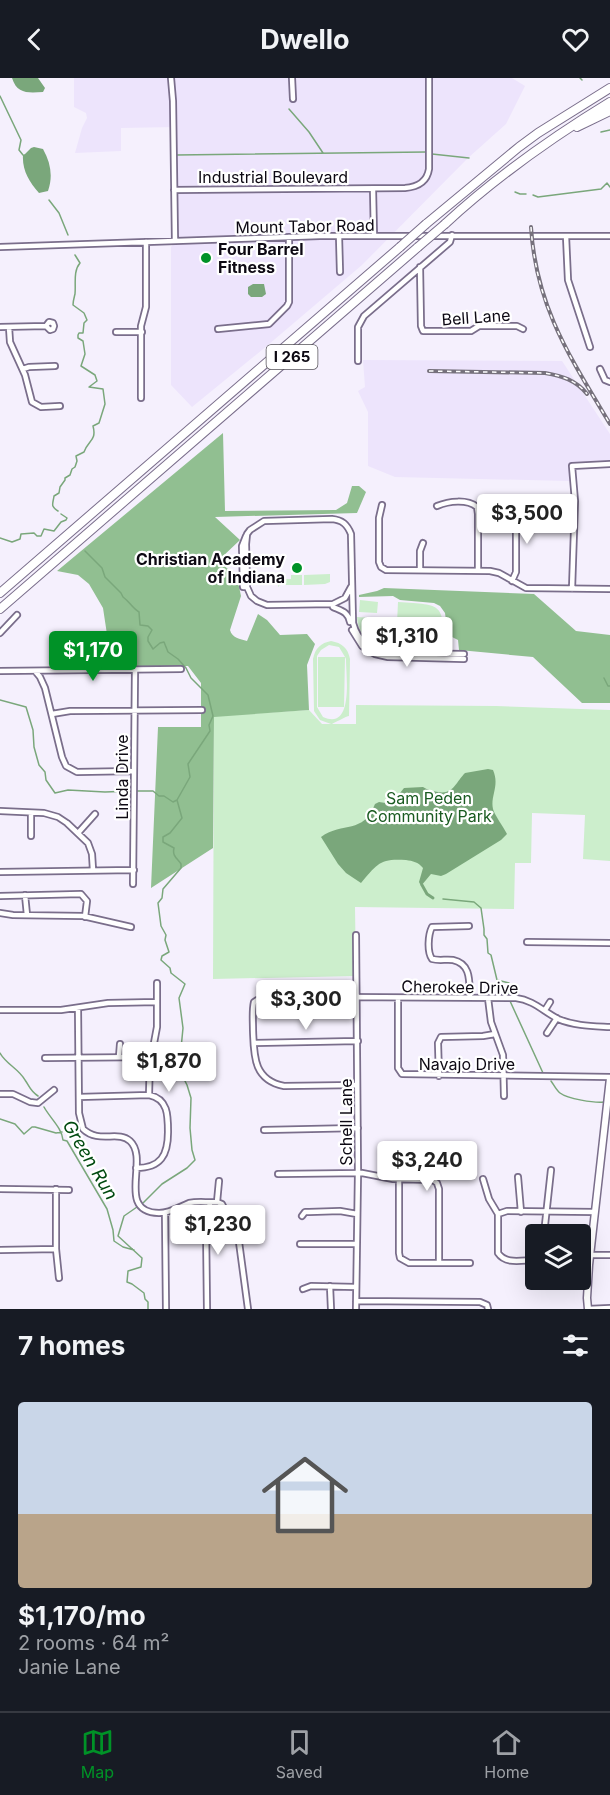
<!DOCTYPE html>
<html lang="en">
<head>
<meta charset="utf-8">
<style>
	:root { --surface:#171b24; --page:#242831; --text:#f1f3f6; --muted:#9ea1a6; --line:#363941; --accent:#009227 }
	body { margin:0; font-family:Inter,sans-serif; background:var(--page); color:var(--text); height:100vh; display:flex; flex-direction:column; font-size:22px; white-space:nowrap }
	* { box-sizing:border-box; margin:0 }
	p { font-size:20px; color:var(--muted) }
	.icon { flex:none; width:33px; height:33px; fill:none; stroke:currentColor; stroke-width:2; stroke-linecap:round; stroke-linejoin:round }
	.map { position:relative; height:1231px; overflow:hidden }
	.sheet { display:flex; flex-direction:column; background:var(--surface); flex:1 }
	.sheet>* { flex:none }
	.fabs { position:absolute; left:525px; top:1146px; display:grid; gap:12px }
	.fabs a { display:grid; place-items:center; width:66px; height:66px; border-radius:6px; background:var(--surface); box-shadow:0 6px 24px #0002; font-size:30px }
	.price { position:absolute; translate:-50% -51px; padding:0 14px; border-radius:6px; background:#fff; color:#222; font-size:20px; line-height:39px; filter:drop-shadow(0 2px 3px #0008) }
	.price::after { content:''; position:absolute; left:50%; top:36px; width:18px; height:14px; margin-left:-9px; background:inherit; clip-path:polygon(0 0,100% 0,50% 100%) }
	.price.active { background:var(--accent); color:#fff }
	ul { padding:0; list-style:none }
	li { display:grid; align-content:center; gap:12px; height:318px; padding:0 18px }
	li+li { border-top:2px solid var(--line) }
	li span { display:grid; place-items:center; height:186px; border-radius:6px; color:#555 }
	li>.icon { margin-inline-start:auto }
	span .icon { width:108px; height:108px; fill:#fffc; stroke-width:1 }
	li b { font-size:26px }
	h2 { display:flex; justify-content:space-between; align-items:center; height:72px; padding:0 18px; font-size:26px }
	header { display:flex; justify-content:space-between; align-items:center; height:78px; padding:0 18px; background:var(--surface); font-size:27px; font-weight:700 }
	.dock { display:flex; justify-content:space-around; align-items:center; height:84px; border-top:2px solid var(--line); background:var(--surface); font-size:16px; color:var(--muted) }
	.dock a { display:grid; justify-items:center; gap:3px }
	.dock .active { color:var(--accent) }
	.map>svg:first-child { display:block }
	.built { fill:#ede4fc }
	.green { fill:#cec; fill-rule:evenodd }
	.forest { fill:#91bf91 }
	.water { fill:#7aa77b }
	.lines { fill:none; stroke-linecap:round; stroke-linejoin:round }
	.stream { stroke:#7aa77b; stroke-width:1.5 }
	.canal { stroke:#7aa77b; stroke-width:3 }
	.minor-casing { stroke:#7a6e8b; stroke-width:8 }
	.major-casing { stroke:#7a6e8b; stroke-width:9 }
	.highway-casing { stroke:#7a6e8b; stroke-width:10 }
	.minor { stroke:#fff; stroke-width:4.5 }
	.major { stroke:#fff; stroke-width:6 }
	.highway { stroke:#fff; stroke-width:8 }
	.rail-casing { stroke:#76717c; stroke-width:4 }
	.rail { stroke:#fff; stroke-width:1.5; stroke-dasharray:4.5; stroke-linecap:butt }
	.highway-bridge-casing { stroke:#7a6e8b; stroke-width:10; stroke-linecap:butt }
	.highway-bridge { stroke:#fff; stroke-width:8 }
	.poi-dot { fill:#009227; stroke:#fff; stroke-width:2 }
	.labels { text-anchor:middle; stroke-width:4.5; stroke-linejoin:round; paint-order:stroke }
	.shield { fill:#fff; stroke:#56535a; stroke-width:1.5 }
	.shield-label { font-size:15px; font-weight:bold; fill:#0d0913 }
	.street-label { font-size:16px; fill:#0d0913; stroke:#fff }
	.poi-label { font-size:16px; font-weight:bold; fill:#0d0913; stroke:#fff; text-anchor:start }
	.park-label { font-size:16px; fill:#1a5b21; stroke:#fff }
	.water-label { font-size:18px; font-style:italic; fill:#014a10; stroke:#fff }
</style>
</head>
<body>
<header><svg class="icon" aria-label="back" viewBox="0 0 24 24"><path d="M15 5l-7 7 7 7"/></svg>Dwello<svg class="icon" aria-label="heart" viewBox="0 0 24 24"><path d="M12 20l-8-8c-3-5 5-10 8-4 3-6 11-1 8 4z"/></svg></header>
<div class="map">
<svg width="610" height="1231" viewBox="0 0 610 1231">
	<rect width="100%" height="100%" fill="#f5f0fd"/>
	<path class="built" d="M74,0H512L525,8L506,46L468,80L362,187L268,267L192,329L171,307V169L179,159L175,49L121,50V73L75,75L82,50L87,40L86,35L74,29Z
		M363,282L562,283L610,356V384L569,386V403L395,399L368,388V334L358,313L365,309Z"/>
	<path class="green" d="M330,496V504L325,506L304,507V497Z
		M291,497H302V507H280L278,509V501H291Z
		M360,522L378,524L377,535L359,534Z
		M398,524C444,527 443,525 444,571L398,570L396,567Z
		M357,539L388,541L390,543L387,571C370,568 358,557 357,539Z
		M331,563C342,565 348,570 350,581L349,638C347,638 334,645 332,646H356V627L496,628L610,632V783L583,781L585,737L532,735L531,785H515L514,831L355,829L356,898L213,901L214,638L309,632L322,646H331L320,642L314,633L313,581C315,570 321,565 331,563ZM329,567L339,569L345,579H318V629H344L345,579L346,581C346,598 354,653 323,639L317,629V578L321,572Z"/>
	<path class="forest" d="M223,355L225,433L336,432L347,425L352,408H359L366,414L357,435L215,439L240,462L221,480V485L237,499L241,518L230,552C232,560 240,561 247,563L258,536L267,542L280,557L307,556L315,566L307,587L309,632L214,639L213,770L151,810L158,649H201V605L188,588H134L133,561L108,563L103,530L89,506L78,497L57,493Z
		M384,510L534,516L576,553L610,557V625H582L533,579L459,572L458,562L448,557L445,535L440,528L434,525L400,522L393,518L359,519V517L377,513Z"/>
	<path class="water" d="M12,0H38L45,10L43,14C28,15 17,16 12,0Z
		M34,69L43,71C51,85 53,99 48,113L39,115C29,104 22,92 23,77L25,76L31,70Z
		M253,206H264L266,216L262,219H251L248,216V209Z
		M488,691L493,692C500,708 490,718 493,731C494,736 504,750 507,756L501,762L446,796L441,798L431,796L421,808L419,804L423,790C418,784 413,783 406,782C380,780 377,786 361,805L346,795L338,786L321,759C343,743 363,757 375,726L379,724L392,726L396,724V720L404,710L423,709C428,712 432,713 438,714C453,717 456,704 465,695Z"/>
	<g class="lines">
		<path class="stream" d="M580,0L582,2
			M0,18L21,62L19,72L23,77
			M289,31L309,54L323,75
			M601,54L610,52
			M176,63V77L426,74
			M432,76L469,80
			M515,114L520,116H526
			M533,117L538,119L601,111L607,105L610,109
			M49,122L59,135L68,157
			M58,433C50,428 53,426 54,418L59,415L60,409L65,402V400L70,397L72,391L75,389L77,383L76,378L84,374C88,362 97,363 93,348L99,345L105,326L103,311L89,309L97,303L95,297L81,288L85,276L83,263L78,260V257L79,255H83L84,245L87,242L84,235L73,227C73,223 74,220 75,216C76,206 73,193 80,185L75,177
			M0,460L12,464L20,461L21,456L34,455L37,458H41L44,451L54,453L61,444L66,442L67,440L61,436
			M85,473L102,490L105,499L121,515L123,519C130,524 132,530 139,534L140,547L148,548L152,552L148,559V563L153,571L160,565L164,564L168,574L178,581L186,590L191,600L208,617L213,638L209,647L210,653L188,686L190,699L177,722L182,740L170,755L163,759V764L174,770C172,778 177,780 181,786V790L163,811L162,820L158,825L161,848L166,857L165,862L169,874L162,878L161,882L170,890L171,895L185,906L179,920L183,950L179,991L187,1007L191,1020L190,1050L192,1072L195,1082L187,1090L162,1106L142,1126
			M604,600L608,608H610
			M0,622L26,629L33,652L34,669L39,687L45,694L46,702L55,715L68,712L105,714L131,713
			M137,713H153L159,718H164L173,724L177,722
			M443,821L474,824L481,830L484,851V857L487,861L488,875L491,877L497,902L509,905L508,917
			M510,923L543,995
			M0,975C6,986 19,991 25,1002C30,1009 30,1013 38,1018
			M551,1003C554,1007 556,1012 560,1015C568,1021 594,1025 604,1024
			M44,1029C50,1040 62,1050 63,1062L67,1063L107,1131L113,1152L114,1163L123,1169L134,1172
			M0,1041L15,1046L24,1056L32,1049H35L56,1055L62,1054
			M137,1129L124,1138L118,1158L142,1180L141,1189L128,1193L127,1204L132,1206L144,1215L145,1221L148,1224V1231"/>
		<path class="canal" d="M422,807L427,816L433,820"/>
		<defs>
			<path id="minor" d="M171,0L173,23L175,163
				M292,0L293,21
				M373,111L374,158
				M174,112L405,110C418,109 427,104 429,91V0
				M339,158L340,194
				M566,158L568,202L590,269
				M0,169L320,158H610
				M420,189L421,248L423,253H471L479,248H517L523,251
				M0,249L46,248L49,244L53,245L54,248L53,251L50,252L46,248
				M9,249L10,264L25,297L32,324L41,329L60,328
				M218,251L269,246L287,228L289,224V159
				M116,254H142
				M358,283V249L364,238L450,164L452,157
				M23,291L29,289L55,288
				M600,291L605,302L610,304
				M141,320V248L146,229V164
				M382,427L379,440V484L381,489L386,492L490,493L499,495L526,510L610,511
				M437,428C449,423 467,421 477,429L478,436V493
				M246,458L242,468L243,509H247
				M420,492V473L423,465
				M512,503L516,494V424
				M351,509L345,520L333,526L267,527L257,523L251,518L247,509L246,466L247,456L250,452L264,443L332,441C342,442 347,446 351,456L353,545C358,563 370,573 389,575L464,576
				M572,511L575,423L572,388L610,386
				M333,529C342,533 348,534 350,544
				M352,552L362,568L375,576L388,579L464,581
				M0,555L17,537
				M0,593L181,591
				M35,593L40,599L45,610L62,679L66,688L77,694L134,693
				M52,636L70,633L202,632
				M0,733L44,735L58,739L67,745L88,765L92,776L93,792
				M31,735V758
				M78,755L95,736
				M0,794L134,792
				M133,806L135,592
				M25,817L27,837
				M0,818L81,816L87,823L85,839
				M0,835L13,837L83,838L131,849
				M469,848L432,849C428,857 427,874 432,881C439,883 446,881 453,882C472,886 469,905 470,920
				M527,864L610,865
				M398,920V990L402,996L610,999
				M488,920L491,944L503,977L504,1018
				M78,930L79,1035L83,1051C99,1066 118,1052 130,1063C150,1081 115,1134 159,1135C170,1135 179,1129 189,1125C199,1123 208,1125 217,1124
				M0,932H61L108,925L157,924
				M545,932L550,924
				M547,955L557,940
				M254,965L358,963
				M119,979L120,966
				M45,980L150,979
				M439,998L438,965L441,959L483,958L495,956
				M357,1007L284,1008C253,1002 254,977 253,952C253,943 252,932 254,924L257,922L340,919L516,920C533,922 543,933 558,941C575,948 592,948 610,949
				M0,1016H13L30,1024L38,1025L54,1012
				M79,1019L149,1017
				M264,1052L358,1050
				M136,1090C161,1090 168,1077 168,1054C168,1037 168,1021 149,1017L150,979L154,965L157,949V905
				M278,1096L362,1095L393,1101L433,1102L437,1105L439,1111V1185
				M518,1099L521,1134
				M399,1101V1175L400,1180L409,1185H470
				M483,1101L489,1121L498,1136V1175C506,1187 522,1182 536,1182
				M219,1103L217,1124L222,1126L236,1154L239,1164L248,1231
				M0,1111L69,1112
				M56,1111V1171L59,1200
				M165,1135L166,1231
				M498,1136L507,1133L595,1134
				M302,1138L305,1134H309L340,1133L357,1136
				M544,1156L551,1092
				M300,1166H356
				M0,1172L56,1171
				M590,1177H610
				M330,1208L331,1231
				M303,1211L311,1208L356,1209
				M356,1223L480,1224L487,1227L488,1231
				M207,1231L206,1146L210,1125
				M356,1231L358,1095L356,857
				M588,1231L610,1230"/>
			<path id="major" d="M588,1231L587,1220L589,1187L610,1000"/>
			<path id="highway" d="M577,49L610,33
				M426,146L519,69L538,55L610,10
				M445,146C496,99 551,60 610,24
				M0,515L400,169
				M0,531L418,169"/>
		</defs>
		<use href="#minor" class="minor-casing"/>
		<use href="#major" class="major-casing"/>
		<use href="#highway" class="highway-casing"/>
		<use href="#minor" class="minor"/>
		<use href="#major" class="major"/>
		<use href="#highway" class="highway"/>
		<defs>
			<path id="rail" d="M531,149C536,229 570,279 610,346
				M429,293L545,295C562,298 576,302 587,316"/>
		</defs>
		<use href="#rail" class="rail-casing"/>
		<use href="#rail" class="rail"/>
		<defs>
			<path id="highway-bridge" d="M400,169L426,146
				M418,169L445,146"/>
		</defs>
		<use href="#highway-bridge" class="highway-bridge-casing"/>
		<use href="#highway-bridge" class="highway-bridge"/>
	</g>
	<g class="poi-dot">
		<circle cx="206" cy="180" r="6"/>
		<circle cx="297" cy="490" r="6"/>
	</g>
	<g class="labels">
		<rect class="shield" x="266.5" y="267" width="51" height="24" rx="4.5"/>
		<g class="shield-label">
			<text x="292" y="284">I 265</text>
		</g>
		<g class="street-label">
			<text x="273" y="105">Industrial Boulevard</text>
			<text transform="translate(305 148) rotate(-1)" y="6">Mount Tabor Road</text>
			<text transform="translate(476 239) rotate(-4)" y="6">Bell Lane</text>
			<text transform="translate(122 699) rotate(-90)" y="6">Linda Drive</text>
			<text transform="translate(460 909) rotate(1)" y="6">Cherokee Drive</text>
			<text x="467" y="992">Navajo Drive</text>
			<text transform="translate(346 1044) rotate(-90)" y="6">Schell Lane</text>
		</g>
		<g class="poi-label">
			<text x="218" y="177">Four Barrel<tspan x="218" dy="18">Fitness</tspan></text>
			<text x="285" y="487" text-anchor="end">Christian Academy<tspan x="285" dy="18">of Indiana</tspan></text>
		</g>
		<g class="park-label">
			<text x="429" y="726">Sam Peden<tspan x="429" dy="18">Community Park</tspan></text>
		</g>
		<g class="water-label">
			<text transform="translate(90 1082) rotate(59)" y="6">Green Run</text>
		</g>
	</g>
</svg>
<div class="fabs">
<a><svg class="icon" aria-label="layers" viewBox="0 0 24 24"><path d="M12 4l9 5-9 5-9-5zM3 14l9 5 9-5"/></svg></a>
</div>
<b class="price" style="left:527px;top:467px">$3,500</b>
<b class="price" style="left:407px;top:590px">$1,310</b>
<b class="price active" style="left:93px;top:604px">$1,170</b>
<b class="price" style="left:306px;top:953px">$3,300</b>
<b class="price" style="left:169px;top:1015px">$1,870</b>
<b class="price" style="left:427px;top:1114px">$3,240</b>
<b class="price" style="left:218px;top:1178px">$1,230</b>
</div>
<section class="sheet">
<h2>7 homes<svg class="icon" aria-label="filters" viewBox="0 0 24 24"><path d="M4 7h16M4 17h16"/><circle cx="9" cy="7" r="2"/><circle cx="15" cy="17" r="2"/></svg></h2>
<ul>
<li><span style="background:linear-gradient(#c9d6e8 60%,#b9a48a 0)"><svg class="icon" aria-label="home" viewBox="0 0 24 24"><path d="M3 11l9-7 9 7M6 9v11h12V9"/></svg></span><div><b>$1,170/mo</b><p>2 rooms · 64 m²</p><p>Janie Lane</p></div></li>
</ul>
</section>
<nav class="dock">
<a class="active"><svg class="icon" aria-label="map" viewBox="0 0 24 24"><path d="M3 6l6-2 6 2 6-2v14l-6 2-6-2-6 2zM9 4v14M15 6v14"/></svg>Map</a>
<a><svg class="icon" aria-label="saved" viewBox="0 0 24 24"><path d="M7 4h10v16l-5-4-5 4z"/></svg>Saved</a>
<a><svg class="icon" aria-label="home" viewBox="0 0 24 24"><path d="M3 11l9-7 9 7M6 9v11h12V9"/></svg>Home</a>
</nav>
</body>
</html>
